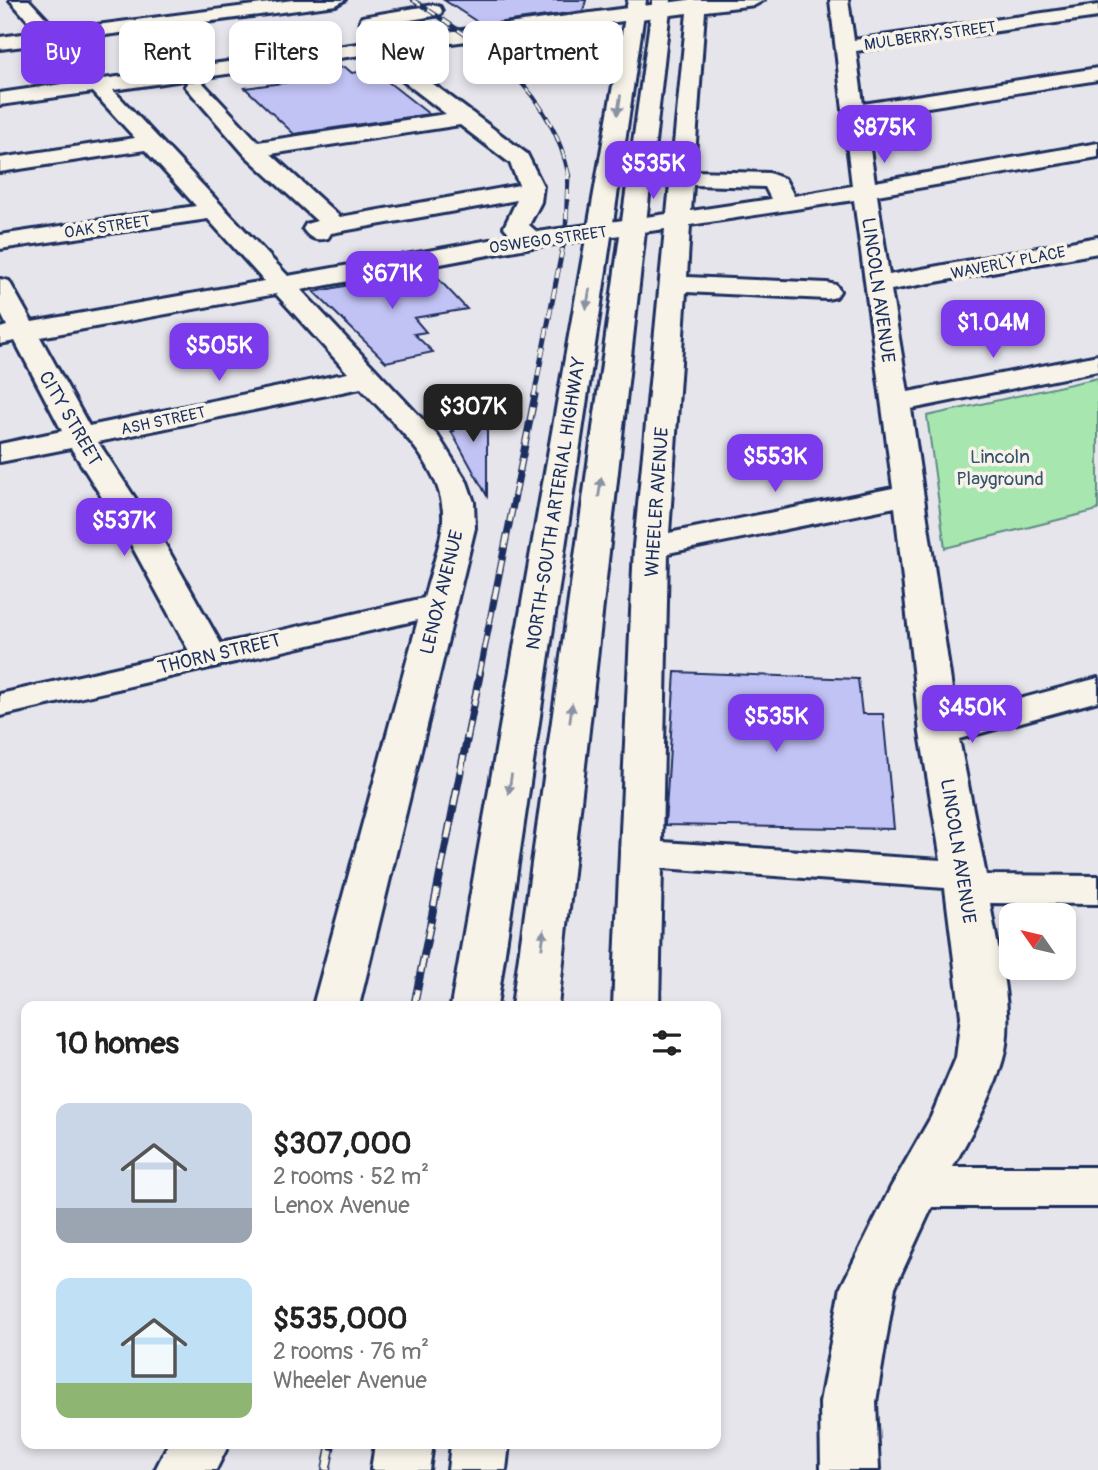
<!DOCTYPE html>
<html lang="en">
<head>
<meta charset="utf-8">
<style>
	:root { --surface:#fff; --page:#f6f6f6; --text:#222; --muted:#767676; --accent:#7c3aed }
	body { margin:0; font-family:Pangolin,sans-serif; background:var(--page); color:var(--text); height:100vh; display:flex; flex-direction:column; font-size:26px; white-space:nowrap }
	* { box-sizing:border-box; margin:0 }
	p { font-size:23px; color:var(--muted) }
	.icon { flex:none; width:38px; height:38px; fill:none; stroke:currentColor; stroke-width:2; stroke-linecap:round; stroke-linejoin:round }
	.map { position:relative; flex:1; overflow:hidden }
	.drawer { position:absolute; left:21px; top:1001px; width:700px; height:448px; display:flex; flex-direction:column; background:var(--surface); border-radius:14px; box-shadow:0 4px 10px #0003 }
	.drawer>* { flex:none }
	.guide { position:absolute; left:21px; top:21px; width:700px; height:63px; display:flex; gap:14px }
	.needle { width:46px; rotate:304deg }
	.fabs { position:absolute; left:999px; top:903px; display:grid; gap:14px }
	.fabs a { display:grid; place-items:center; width:77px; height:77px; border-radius:14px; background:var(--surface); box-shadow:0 4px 10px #0003; font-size:35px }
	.price { position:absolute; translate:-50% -60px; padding:0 16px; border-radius:14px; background:var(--accent); color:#fff; font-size:23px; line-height:46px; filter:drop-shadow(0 2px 4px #0008) }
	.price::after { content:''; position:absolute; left:50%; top:42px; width:21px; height:16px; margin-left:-10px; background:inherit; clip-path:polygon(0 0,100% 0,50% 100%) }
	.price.on { background:#222; color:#fff }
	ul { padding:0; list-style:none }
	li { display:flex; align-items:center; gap:21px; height:175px; padding:0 35px }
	li span { display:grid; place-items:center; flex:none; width:196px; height:140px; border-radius:14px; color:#555 }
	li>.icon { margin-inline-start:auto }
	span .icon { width:84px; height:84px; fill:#fffc; stroke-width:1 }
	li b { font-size:30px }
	h2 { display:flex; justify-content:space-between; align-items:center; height:84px; padding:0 35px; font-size:30px }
	.pill { padding:0 24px; border-radius:14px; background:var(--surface); box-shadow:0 4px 10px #0003; font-size:24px; line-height:63px }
	.pill.on { background:var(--accent); color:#fff }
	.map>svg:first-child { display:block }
	.green { fill:#a7e7af; stroke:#618b86; stroke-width:2 }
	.building { fill:#c2c3f5; stroke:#1b2f5e; stroke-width:2 }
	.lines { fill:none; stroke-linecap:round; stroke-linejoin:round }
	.minor-casing { stroke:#1b2f5e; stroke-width:6 }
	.highway-casing { stroke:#1b2f5e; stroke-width:6 }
	.minor { fill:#f7f3e8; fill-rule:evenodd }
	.highway { fill:#f7f3e8; fill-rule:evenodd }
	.rail-far4-casing { stroke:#1b2f5e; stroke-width:4.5 }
	.rail-far3-casing { stroke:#1b2f5e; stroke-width:5 }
	.rail-far2-casing { stroke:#1b2f5e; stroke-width:7 }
	.rail-far1-casing { stroke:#1b2f5e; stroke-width:8 }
	.rail-casing { stroke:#1b2f5e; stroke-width:10 }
	.rail-far4 { stroke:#f7f3e8; stroke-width:2.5; stroke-dasharray:9; stroke-linecap:butt }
	.rail-far3 { stroke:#f7f3e8; stroke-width:3.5; stroke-dasharray:10; stroke-linecap:butt }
	.rail-far2 { stroke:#f7f3e8; stroke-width:4.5; stroke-dasharray:13; stroke-linecap:butt }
	.rail-far1 { stroke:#f7f3e8; stroke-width:5; stroke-dasharray:17; stroke-linecap:butt }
	.rail { stroke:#f7f3e8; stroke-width:7; stroke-dasharray:21; stroke-linecap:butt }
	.oneway { fill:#8991a3 }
	.labels { text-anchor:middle; stroke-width:7; stroke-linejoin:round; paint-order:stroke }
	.far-street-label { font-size:16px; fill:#1b2f5e; stroke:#f7f3e8 }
	.street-label { font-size:19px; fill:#1b2f5e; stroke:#f7f3e8 }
	.park-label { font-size:19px; fill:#37546e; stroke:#f7f3e8 }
</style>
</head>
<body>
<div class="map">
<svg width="1098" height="1470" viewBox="0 0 1098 1470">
	<rect width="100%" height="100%" fill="#e7e5ec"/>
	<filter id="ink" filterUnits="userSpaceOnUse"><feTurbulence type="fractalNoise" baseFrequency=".0143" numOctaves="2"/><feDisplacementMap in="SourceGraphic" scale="14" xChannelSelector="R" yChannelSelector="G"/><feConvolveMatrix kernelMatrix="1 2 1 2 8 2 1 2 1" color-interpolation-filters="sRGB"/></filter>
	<g filter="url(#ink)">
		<path class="green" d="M1098,378V510L945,548L927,416Z"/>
		<path class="building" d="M444,0H586L583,11L482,25Z
			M345,67L352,73L373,70L429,114L294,134L245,88L297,81L290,75Z
			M429,269L467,309L414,318L426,332L414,334L433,352L386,362L314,292Z
			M477,414L487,430V496L451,431H454L447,418Z
			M675,672L858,679L862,714H883L894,829L665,825Z"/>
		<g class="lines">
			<defs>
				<path id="minor" d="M10,0H29L57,30L293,0H345L336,5L67,40L103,79L387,40L360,21L362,17L433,5L440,7L442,11L440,15L387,24L409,37L688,0H764L755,5L705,11L694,171L769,173L785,179L794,196L852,186L830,0H848L854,40L1098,5V17L856,51L863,104L1098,68V80L865,117L875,182L1098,143V157L877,195L889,275L1098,237V253L891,290L908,392L1098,355V371L911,409L956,716L1098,678V701L959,739L986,875L1098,876V904L990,903C997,949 1016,1014 1003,1059C993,1097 971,1133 953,1167H1098V1207H932L895,1287L876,1402L879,1470H821L820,1402L841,1287L891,1187L931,1117L956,1058L961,1016L945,888L662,868L659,1006H613L634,546L665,229L532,247L301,290L438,436L467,482L474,502L475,528L359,1006H313L418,620L0,716V694L189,651L128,539L71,448L0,462V444L62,431L15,341L0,344V328L7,326L0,312V279L9,281L32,322L264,281L208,219L0,249V235L196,206L145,150L0,172V158L135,138L93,92L0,105V93L83,81L48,43L0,49V37L38,32ZM687,13L667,214L537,232L529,225L541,202L543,186L527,154L389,51ZM368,54L446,114L258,142L202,82H188L185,86L245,155L317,221L306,224L303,229C310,239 316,241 328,238L331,233L517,200L504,227L512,236L288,276L113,90ZM460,125L510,163L519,185L340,217L271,154ZM693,185L765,187L771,199L691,211ZM854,200L893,488L669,533L686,292L827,299L836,297L840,291L836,285L827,283L687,277L690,225ZM276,294L348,373L89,426L40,337ZM361,388C395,426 452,472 442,530C438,553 430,575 424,598L221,644L162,539L98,442ZM895,507L920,733L941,860L662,842L668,553Z
					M168,1444H229L216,1470H155Z"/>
				<path id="highway" d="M628,0H646L497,1006H451Z
					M653,0H671L558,1006H512Z
					M375,1444H433L429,1470H371Z
					M451,1444H509L506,1470H448Z"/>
			</defs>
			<use href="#minor" class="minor-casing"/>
			<use href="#highway" class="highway-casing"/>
			<use href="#minor" class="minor"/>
			<use href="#highway" class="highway"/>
			<defs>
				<path id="rail-far4" d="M413,0C485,47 550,86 569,176"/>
				<path id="rail-far3" d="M534,396L566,230L568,174"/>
				<path id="rail-far2" d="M479,675L535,395"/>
				<path id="rail-far1" d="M414,1006L480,673"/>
				<path id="rail" d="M326,1470L331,1444"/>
			</defs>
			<use href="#rail-far4" class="rail-far4-casing"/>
			<use href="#rail-far3" class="rail-far3-casing"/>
			<use href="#rail-far2" class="rail-far2-casing"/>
			<use href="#rail-far1" class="rail-far1-casing"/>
			<use href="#rail" class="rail-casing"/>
			<use href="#rail-far4" class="rail-far4"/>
			<use href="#rail-far3" class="rail-far3"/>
			<use href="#rail-far2" class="rail-far2"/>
			<use href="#rail-far1" class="rail-far1"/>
			<use href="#rail" class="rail"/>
		</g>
		<defs><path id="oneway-solid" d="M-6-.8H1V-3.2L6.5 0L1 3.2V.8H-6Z" transform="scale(1.75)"/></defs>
		<g class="oneway">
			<use href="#oneway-solid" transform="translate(619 105) rotate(99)"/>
			<use href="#oneway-solid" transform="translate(588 299) rotate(99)"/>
			<use href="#oneway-solid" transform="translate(600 487) rotate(-82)"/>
			<use href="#oneway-solid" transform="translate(571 713) rotate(-83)"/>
			<use href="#oneway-solid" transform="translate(510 784) rotate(99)"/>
			<use href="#oneway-solid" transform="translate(543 939) rotate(-83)"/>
		</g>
	</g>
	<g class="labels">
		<g class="far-street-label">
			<text transform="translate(930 35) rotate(-8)" y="6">MULBERRY STREET</text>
			<text transform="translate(107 226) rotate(-8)" y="6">OAK STREET</text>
			<text transform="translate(548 239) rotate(-8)" y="6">OSWEGO STREET</text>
			<text transform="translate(1008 262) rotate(-11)" y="6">WAVERLY PLACE</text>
			<text transform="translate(163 420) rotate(-12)" y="6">ASH STREET</text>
		</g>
		<g class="street-label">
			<text transform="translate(879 290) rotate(82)" y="7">LINCOLN AVENUE</text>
			<text transform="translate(71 418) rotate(60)" y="7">CITY STREET</text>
			<text transform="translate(656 502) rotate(-86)" y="7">WHEELER AVENUE</text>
			<text transform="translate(555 503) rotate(-81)" y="7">NORTH-SOUTH ARTERIAL HIGHWAY</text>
			<text transform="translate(441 592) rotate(-76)" y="7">LENOX AVENUE</text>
			<text transform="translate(219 653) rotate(-13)" y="7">THORN STREET</text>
			<text transform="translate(959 851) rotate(81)" y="7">LINCOLN AVENUE</text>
		</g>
		<g class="park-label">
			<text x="1000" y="463">Lincoln<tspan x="1000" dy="22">Playground</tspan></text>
		</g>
	</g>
</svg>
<div class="fabs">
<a><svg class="needle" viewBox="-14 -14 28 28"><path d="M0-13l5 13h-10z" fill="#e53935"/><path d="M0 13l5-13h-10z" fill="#767676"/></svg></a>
</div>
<b class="price" style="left:884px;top:165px">$875K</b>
<b class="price" style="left:653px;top:201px">$535K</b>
<b class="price" style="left:392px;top:311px">$671K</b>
<b class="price" style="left:993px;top:360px">$1.04M</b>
<b class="price" style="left:219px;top:383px">$505K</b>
<b class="price on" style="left:473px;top:444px">$307K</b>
<b class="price" style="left:775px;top:494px">$553K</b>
<b class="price" style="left:124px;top:558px">$537K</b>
<b class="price" style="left:972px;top:745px">$450K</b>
<b class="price" style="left:776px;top:754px">$535K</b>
<div class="guide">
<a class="pill on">Buy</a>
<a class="pill">Rent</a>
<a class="pill">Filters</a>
<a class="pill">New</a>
<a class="pill">Apartment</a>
</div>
<section class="drawer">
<h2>10 homes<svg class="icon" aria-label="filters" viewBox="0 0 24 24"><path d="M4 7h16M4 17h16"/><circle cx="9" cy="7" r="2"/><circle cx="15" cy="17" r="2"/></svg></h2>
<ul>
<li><span style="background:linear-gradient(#c9d6e8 75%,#9aa5b1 0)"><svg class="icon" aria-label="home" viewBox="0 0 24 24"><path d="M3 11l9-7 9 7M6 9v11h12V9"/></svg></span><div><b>$307,000</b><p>2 rooms · 52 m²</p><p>Lenox Avenue</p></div></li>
<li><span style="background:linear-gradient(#bfe0f5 75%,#8fb573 0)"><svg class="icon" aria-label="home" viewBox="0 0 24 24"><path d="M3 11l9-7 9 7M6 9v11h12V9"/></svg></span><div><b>$535,000</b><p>2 rooms · 76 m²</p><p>Wheeler Avenue</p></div></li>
</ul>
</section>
</div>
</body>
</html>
